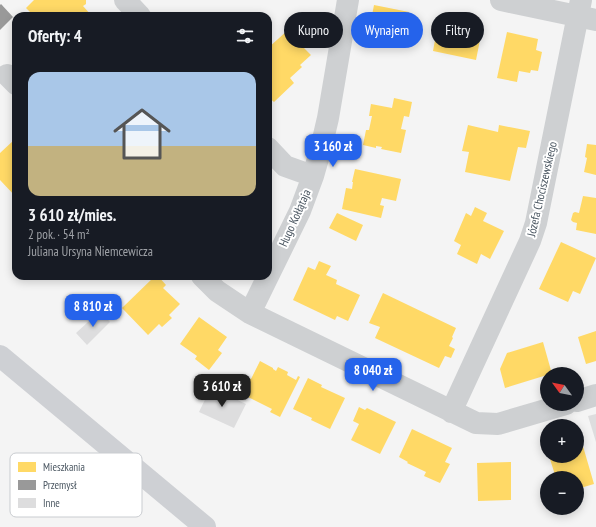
<!DOCTYPE html>
<html lang="pl">
<head>
<meta charset="utf-8">
<style>
	:root { --surface:#171b24; --page:#242831; --text:#f1f3f6; --muted:#9ea1a6; --accent:#2563eb }
	body { margin:0; font-family:"PT Sans Narrow",sans-serif; background:var(--page); color:var(--text); height:100vh; display:flex; flex-direction:column; font-size:15px; white-space:nowrap }
	* { box-sizing:border-box; margin:0 }
	p { font-size:13px; color:var(--muted) }
	.icon { flex:none; width:22px; height:22px; fill:none; stroke:currentColor; stroke-width:2; stroke-linecap:round; stroke-linejoin:round }
	.map { position:relative; flex:1; overflow:hidden }
	.details { position:absolute; left:12px; top:12px; width:260px; height:268px; display:flex; flex-direction:column; background:var(--surface); border-radius:12px; box-shadow:0 2px 10px #0003 }
	.details>* { flex:none }
	.banner { position:absolute; left:284px; top:12px; width:252px; height:36px; display:flex; gap:8px }
	.needle { width:26px; rotate:303deg }
	.buttons { position:absolute; left:540px; top:367px; display:grid; gap:8px }
	.buttons a { display:grid; place-items:center; width:44px; height:44px; border-radius:50%; background:var(--surface); box-shadow:0 2px 10px #0003; font-size:20px }
	.price { position:absolute; translate:-50% -34px; padding:0 9px; border-radius:8px; background:var(--accent); color:#fff; font-size:13px; line-height:26px; filter:drop-shadow(0 1px 2px #0008) }
	.price::after { content:''; position:absolute; left:50%; top:24px; width:12px; height:9px; margin-left:-6px; background:inherit; clip-path:polygon(0 0,100% 0,50% 100%) }
	.price.on { background:#222; color:#fff }
	ul { padding:0; list-style:none }
	li { display:grid; align-content:center; gap:8px; height:212px; padding:0 16px }
	li span { display:grid; place-items:center; height:124px; border-radius:12px; color:#555 }
	li>.icon { margin-inline-start:auto }
	span .icon { width:72px; height:72px; fill:#fffc; stroke-width:1 }
	li b { font-size:17px }
	h2 { display:flex; justify-content:space-between; align-items:center; height:48px; padding:0 16px; font-size:17px }
	.tag { padding:0 14px; border-radius:18px; background:var(--surface); box-shadow:0 2px 10px #0003; font-size:14px; line-height:36px }
	.tag.on { background:var(--accent); color:#fff }
	.map>svg:first-child { display:block }
	.homes { fill:#ffd966 }
	.industry { fill:#999 }
	.building { fill:#ddddde }
	.lines { fill:none; stroke-linecap:round; stroke-linejoin:round }
	.street { stroke:#ced0d2; stroke-width:22 }
	.secondary { stroke:#ced0d4; stroke-width:22 }
	.labels { text-anchor:middle; stroke-width:4; stroke-linejoin:round; paint-order:stroke }
	.street-label { font-size:12px; fill:#4a5661; stroke:#fff }
	.key { fill:#fff; stroke:#c9ccd0; stroke-width:1 }
	.key-label { font-size:11px; fill:#4a5661 }
</style>
</head>
<body>
<div class="map">
<svg width="596" height="527" viewBox="0 0 596 527">
	<rect width="100%" height="100%" fill="#f4f4f4"/>
	<path class="homes" d="M34,0H86V4L83,6L92,16H34L26,8Z
		M374,5L409,12L402,48L367,41Z
		M439,18L473,25L470,38L480,40L476,60L433,51Z
		M288,30L294,36L299,30L308,40L302,46L311,55L300,65L302,67L290,78L294,83L274,102L268,97V48Z
		M507,32L538,39L536,50L542,52L538,71L531,70L530,73L519,71L517,82L497,78Z
		M394,98L412,102L409,117L404,116L401,129L406,130L401,153L381,149L382,147L376,146V148L363,145L366,130H369L372,116H369L371,104L392,108Z
		M468,125L498,132L499,125L530,131L526,148L518,147L510,181L465,172L469,152L462,151Z
		M14,140L16,143V197L0,180V153Z
		M587,144L596,145V175L584,172L587,158L585,157Z
		M355,169L401,179L396,201L382,198L380,205L384,206L381,218L342,209L346,188L352,189L353,182H352Z
		M583,196L596,198V234L576,230L577,223L573,222L571,220L573,213L575,212L579,213Z
		M475,207L487,213L483,221L504,231L490,259L481,254L477,264L457,254L461,245L454,241L466,213L471,216Z
		M337,213L363,225L356,241L329,228Z
		M561,242L596,258L580,294L573,291L568,302L539,289Z
		M319,261L331,266L326,275L337,280L336,284L360,295L348,321L337,316L335,320L293,300L308,267L315,270Z
		M155,276H158L166,285L163,288L180,304L169,315L172,318L162,327L159,324L148,335L122,308Z
		M383,293L456,328L452,337L453,338L449,346L455,349L451,358L445,356L439,368L375,338L380,327L369,323Z
		M199,317L227,337L218,350L222,353L209,370L195,359L197,356L180,344Z
		M596,331V361L586,364L578,337Z
		M543,342L552,374H547V375L505,388L500,369L507,353Z
		M260,361L273,368V369L276,371L278,367L288,372L287,375L296,380L298,376L300,377L280,417L270,412L272,409L240,393L247,378L251,379Z
		M308,378L322,385L321,387L345,398L330,429L311,420L312,418L293,409Z
		M359,407L365,410L367,408L396,422L380,454L351,440L359,424L353,421Z
		M412,429L452,448L445,462L450,464L440,483L424,476L426,472L407,463L408,462L399,457Z
		M580,436L594,484L577,489V478H556L549,456H577V437Z
		M511,462V500L478,501L477,463Z"/>
	<path class="industry" d="M1,4L13,17L0,30V5Z"/>
	<path class="building" d="M100,311L110,322L87,345L76,333Z
		M211,387L246,404L234,428L199,412Z
		M596,414V442L588,416Z"/>
	<g class="lines">
		<path class="street" d="M125,0L140,16
			M501,0L596,20
			M7,75L16,84
			M268,148L285,166L313,176
			M202,276L217,291L250,313L476,423L498,424L566,404
			M250,313L300,211L313,176L321,148L328,118L348,0
			M577,401L596,395
			M451,412L530,241L536,223L581,0"/>
		<path class="secondary" d="M0,356L205,527"/>
	</g>
	<g class="labels">
		<g class="street-label">
			<text transform="translate(542 189) rotate(-77)" y="4">Józefa Chociszewskiego</text>
			<text transform="translate(295 218) rotate(-66)" y="4">Hugo Kołłątaja</text>
		</g>
	</g>
	<rect x="10" y="453" width="132" height="64" rx="6" class="key"/>
	<rect x="18" y="462" width="18" height="10" fill="#ffd966"/>
	<rect x="18" y="480" width="18" height="10" fill="#999"/>
	<rect x="18" y="498" width="18" height="10" fill="#ddddde"/>
	<g class="key-label">
		<text x="43" y="471">Mieszkania</text>
		<text x="43" y="489">Przemysł</text>
		<text x="43" y="507">Inne</text>
	</g>
</svg>
<div class="buttons">
<a><svg class="needle" viewBox="-14 -14 28 28"><path d="M0-13l5 13h-10z" fill="#e53935"/><path d="M0 13l5-13h-10z" fill="#9ea1a6"/></svg></a>
<a>+</a>
<a>−</a>
</div>
<b class="price" style="left:333px;top:168px">3 160 zł</b>
<b class="price" style="left:93px;top:328px">8 810 zł</b>
<b class="price" style="left:373px;top:392px">8 040 zł</b>
<b class="price on" style="left:222px;top:408px">3 610 zł</b>
<div class="banner">
<a class="tag">Kupno</a>
<a class="tag on">Wynajem</a>
<a class="tag">Filtry</a>
</div>
<section class="details">
<h2>Oferty: 4<svg class="icon" aria-label="filters" viewBox="0 0 24 24"><path d="M4 7h16M4 17h16"/><circle cx="9" cy="7" r="2"/><circle cx="15" cy="17" r="2"/></svg></h2>
<ul>
<li><span style="background:linear-gradient(#a9c7e8 60%,#c2b280 0)"><svg class="icon" aria-label="home" viewBox="0 0 24 24"><path d="M3 11l9-7 9 7M6 9v11h12V9"/></svg></span><div><b>3 610 zł/mies.</b><p>2 pok. · 54 m²</p><p>Juliana Ursyna Niemcewicza</p></div></li>
</ul>
</section>
</div>
</body>
</html>
